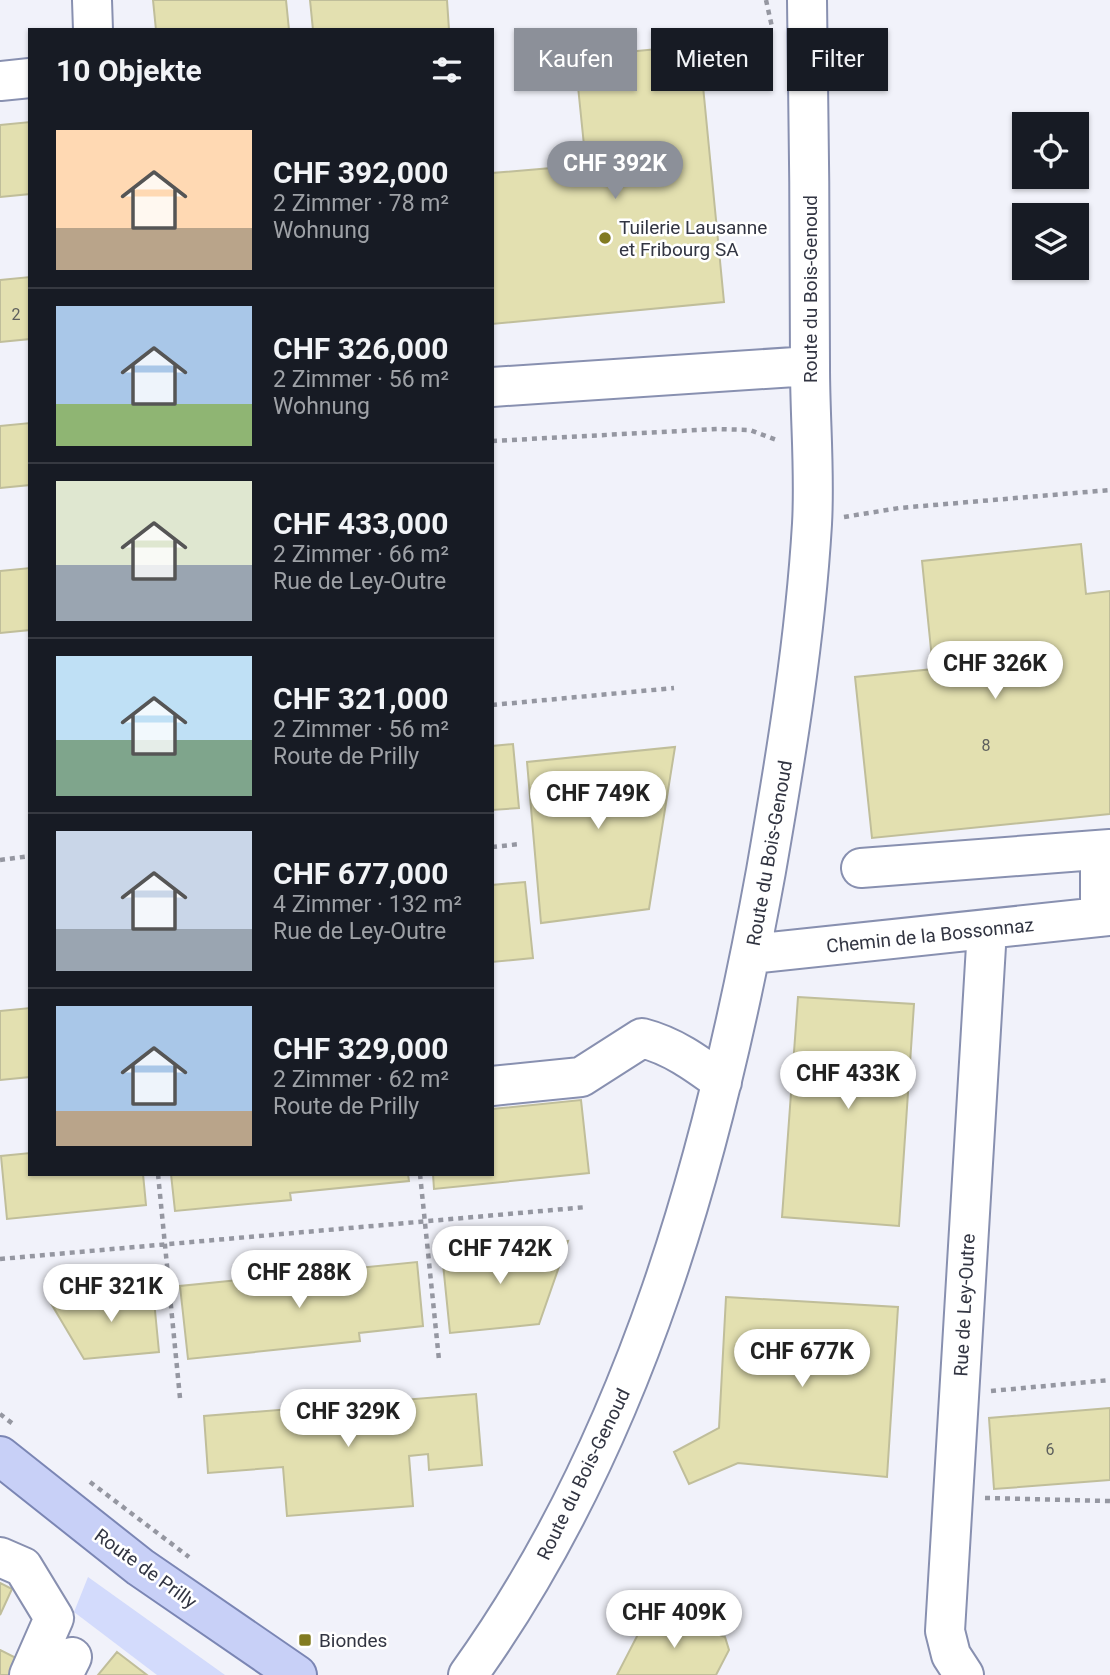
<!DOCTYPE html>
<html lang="de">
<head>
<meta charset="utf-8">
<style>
	:root { --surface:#171b24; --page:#242831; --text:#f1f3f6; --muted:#9ea1a6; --line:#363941; --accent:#8c9099 }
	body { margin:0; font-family:Roboto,sans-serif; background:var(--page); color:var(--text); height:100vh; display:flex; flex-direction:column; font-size:26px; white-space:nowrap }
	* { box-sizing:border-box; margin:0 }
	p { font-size:23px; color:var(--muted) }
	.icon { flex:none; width:38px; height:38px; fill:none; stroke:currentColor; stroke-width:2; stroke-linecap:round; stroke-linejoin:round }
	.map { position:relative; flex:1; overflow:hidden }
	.sheet { position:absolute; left:28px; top:28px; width:466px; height:1148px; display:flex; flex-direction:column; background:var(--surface); border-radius:0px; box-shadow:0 2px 5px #0004 }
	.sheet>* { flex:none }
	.top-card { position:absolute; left:514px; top:28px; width:490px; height:63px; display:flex; gap:14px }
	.buttons { position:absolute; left:1012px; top:112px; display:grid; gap:14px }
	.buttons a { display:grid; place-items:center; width:77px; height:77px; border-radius:0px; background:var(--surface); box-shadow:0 2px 5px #0004; font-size:35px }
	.price { position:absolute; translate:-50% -60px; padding:0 16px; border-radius:24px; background:#fff; color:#222; font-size:23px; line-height:46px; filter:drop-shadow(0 2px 4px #0008) }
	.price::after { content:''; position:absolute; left:50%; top:42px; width:21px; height:16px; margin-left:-10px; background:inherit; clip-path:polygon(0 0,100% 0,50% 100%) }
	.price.on { background:var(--accent); color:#fff }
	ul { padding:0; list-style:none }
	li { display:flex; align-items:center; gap:21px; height:175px; padding:0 28px }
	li+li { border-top:2px solid var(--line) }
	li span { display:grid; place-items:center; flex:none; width:196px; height:140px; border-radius:0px; color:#555 }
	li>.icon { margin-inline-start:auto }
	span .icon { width:84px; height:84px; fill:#fffc; stroke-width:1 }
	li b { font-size:30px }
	h2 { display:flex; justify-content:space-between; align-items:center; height:84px; padding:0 28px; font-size:30px }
	.chip { padding:0 24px; border-radius:0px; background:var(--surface); box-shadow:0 2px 5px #0004; font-size:24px; line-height:63px }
	.chip.on { background:var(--accent); color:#fff }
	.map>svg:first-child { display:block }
	.green { fill:#d3dbfc }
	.building { fill:#e3e0b0; stroke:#c0be9a; stroke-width:2 }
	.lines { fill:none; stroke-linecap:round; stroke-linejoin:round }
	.minor-casing { stroke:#8890b0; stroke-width:42 }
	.major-casing { stroke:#7b86b4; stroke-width:42 }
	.path { stroke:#9597a1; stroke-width:4.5; stroke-dasharray:5 5; stroke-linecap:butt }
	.minor { stroke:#fff; stroke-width:38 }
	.major { stroke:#c8d0f7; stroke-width:38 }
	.poi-dot { fill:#827b21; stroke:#fff; stroke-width:2.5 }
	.labels { text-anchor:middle; stroke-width:5; stroke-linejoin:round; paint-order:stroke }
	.number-label { font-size:16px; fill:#5e605e }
	.poi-label { font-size:19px; fill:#323542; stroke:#fff; text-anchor:start }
	.street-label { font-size:19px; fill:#323542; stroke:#fff }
</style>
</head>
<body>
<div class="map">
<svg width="1110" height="1675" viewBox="0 0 1110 1675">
	<rect width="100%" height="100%" fill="#f1f2fa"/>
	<path class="green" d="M88,1577L225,1675H157L74,1612Z"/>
	<path class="building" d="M153,0H286L289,30H156Z
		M310,0H447L449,30H313Z
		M699,45L724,302L492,324V173L586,165L575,57Z
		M30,122V194L0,197V125Z
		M30,277V339L0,342V280Z
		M30,423V485L0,488V426Z
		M1081,544L1086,594L1110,591V814L872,838L855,677L933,669L922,561Z
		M30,568V630L0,633V571Z
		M513,744L519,808L492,810V746Z
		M675,747L649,909L541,923L527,762Z
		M525,882L533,958L492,962V885Z
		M798,997L914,1004L899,1226L782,1217Z
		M30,1008V1077L0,1080V1011Z
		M581,1100L589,1173L434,1189L433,1174H492V1109Z
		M30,1153V1174H143L146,1205L7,1219L1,1156Z
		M171,1174H408L409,1181L290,1193L291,1200L175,1211Z
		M568,1241L539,1324L450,1333L442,1254Z
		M417,1262L423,1326L359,1333L360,1341L188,1359L180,1286Z
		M153,1290L159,1352L84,1359L49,1300Z
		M726,1297L898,1307L887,1477L738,1463L689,1484L674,1452L719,1428Z
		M476,1394L482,1465L429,1470L428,1454L409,1456L413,1506L287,1516L283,1467L208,1473L204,1416Z
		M1110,1408V1480L994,1489L989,1418Z
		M0,1583L12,1589L0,1615Z
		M650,1611L686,1629L699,1627L725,1637L729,1650L716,1675H617Z
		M0,1650L20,1660L13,1675H0Z
		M117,1652L147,1675H98Z"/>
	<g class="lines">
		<defs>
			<path id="minor" d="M92,0L93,30
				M0,81L30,78
				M492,387L810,366
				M861,868L1110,849
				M1100,917V850
				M751,954L1110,916
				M492,1086L581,1077L642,1038C673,1046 696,1063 722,1082
				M0,1557L23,1567L54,1618L29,1675
				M63,1675L72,1657
				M468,1675C637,1440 715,1152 766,871C786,756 805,641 812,524C815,472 810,419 810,367C810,245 809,122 807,0
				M964,1675L951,1655L945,1631L987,929"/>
			<path id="major" d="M0,1456L140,1567L297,1675"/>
		</defs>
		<use href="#minor" class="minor-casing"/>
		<use href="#major" class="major-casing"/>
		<path class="path" d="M766,0L772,27
			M492,441L717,429L750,430L779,441
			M844,517L899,508L1110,490
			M492,705L674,688
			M492,847L520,844
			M0,860L30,856
			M158,1174L180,1398
			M420,1174L439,1360
			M0,1259L587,1207
			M991,1391L1110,1380
			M0,1414L13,1424
			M90,1482L189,1557
			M985,1498L1110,1501"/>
		<use href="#minor" class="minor"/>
		<use href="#major" class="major"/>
	</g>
	<g class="poi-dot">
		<circle cx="605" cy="238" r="7"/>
		<rect x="298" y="1633" width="14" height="14" rx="3.5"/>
	</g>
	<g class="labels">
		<g class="number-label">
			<text x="16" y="320">2</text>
			<text x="986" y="751">8</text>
			<text x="1050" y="1455">6</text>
		</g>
		<g class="poi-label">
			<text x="619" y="234">Tuilerie Lausanne<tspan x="619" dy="22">et Fribourg SA</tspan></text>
			<text x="319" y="1647">Biondes</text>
		</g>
		<g class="street-label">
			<text transform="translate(810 289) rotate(-90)" y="7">Route du Bois-Genoud</text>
			<text transform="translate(769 853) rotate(-80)" y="7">Route du Bois-Genoud</text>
			<text transform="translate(930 935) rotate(-6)" y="7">Chemin de la Bossonnaz</text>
			<text transform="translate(964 1305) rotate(-87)" y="7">Rue de Ley-Outre</text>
			<text transform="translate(583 1474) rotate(-64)" y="7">Route du Bois-Genoud</text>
			<text transform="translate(146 1568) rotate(36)" y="7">Route de Prilly</text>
		</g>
	</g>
</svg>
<div class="buttons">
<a><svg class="icon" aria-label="locate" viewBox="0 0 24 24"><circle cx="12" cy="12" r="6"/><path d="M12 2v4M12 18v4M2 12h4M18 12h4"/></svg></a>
<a><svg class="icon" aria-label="layers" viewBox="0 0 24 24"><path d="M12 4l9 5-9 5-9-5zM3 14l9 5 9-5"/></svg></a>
</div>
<b class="price on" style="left:615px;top:201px">CHF 392K</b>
<b class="price" style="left:995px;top:701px">CHF 326K</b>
<b class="price" style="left:598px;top:831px">CHF 749K</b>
<b class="price" style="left:848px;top:1111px">CHF 433K</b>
<b class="price" style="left:500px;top:1286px">CHF 742K</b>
<b class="price" style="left:299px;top:1310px">CHF 288K</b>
<b class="price" style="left:111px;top:1324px">CHF 321K</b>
<b class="price" style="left:802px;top:1389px">CHF 677K</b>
<b class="price" style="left:348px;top:1449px">CHF 329K</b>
<b class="price" style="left:674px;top:1650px">CHF 409K</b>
<div class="top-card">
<a class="chip on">Kaufen</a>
<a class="chip">Mieten</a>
<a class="chip">Filter</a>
</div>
<section class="sheet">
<h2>10 Objekte<svg class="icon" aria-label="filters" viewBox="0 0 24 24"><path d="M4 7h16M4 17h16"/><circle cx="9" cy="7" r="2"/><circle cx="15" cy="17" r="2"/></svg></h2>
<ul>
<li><span style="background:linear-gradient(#ffd9b3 70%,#b9a48a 0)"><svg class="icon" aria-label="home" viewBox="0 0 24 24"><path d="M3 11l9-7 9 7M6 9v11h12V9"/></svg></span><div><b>CHF 392,000</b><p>2 Zimmer · 78 m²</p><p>Wohnung</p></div></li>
<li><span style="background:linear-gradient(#a9c7e8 70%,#8fb573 0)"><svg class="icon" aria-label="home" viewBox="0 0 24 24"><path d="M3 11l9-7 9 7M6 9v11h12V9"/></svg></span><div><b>CHF 326,000</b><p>2 Zimmer · 56 m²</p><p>Wohnung</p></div></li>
<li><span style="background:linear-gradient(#dfe7d0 60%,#9aa5b1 0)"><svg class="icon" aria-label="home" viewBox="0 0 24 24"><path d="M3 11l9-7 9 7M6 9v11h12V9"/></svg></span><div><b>CHF 433,000</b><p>2 Zimmer · 66 m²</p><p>Rue de Ley-Outre</p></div></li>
<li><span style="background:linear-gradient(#bfe0f5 60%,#7fa58c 0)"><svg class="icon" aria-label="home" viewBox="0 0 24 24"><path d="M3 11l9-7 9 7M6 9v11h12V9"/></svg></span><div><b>CHF 321,000</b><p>2 Zimmer · 56 m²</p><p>Route de Prilly</p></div></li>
<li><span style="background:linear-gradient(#c9d6e8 70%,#9aa5b1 0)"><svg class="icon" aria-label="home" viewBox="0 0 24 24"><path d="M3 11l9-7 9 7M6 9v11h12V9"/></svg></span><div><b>CHF 677,000</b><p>4 Zimmer · 132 m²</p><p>Rue de Ley-Outre</p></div></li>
<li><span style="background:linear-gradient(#a9c7e8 75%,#b9a48a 0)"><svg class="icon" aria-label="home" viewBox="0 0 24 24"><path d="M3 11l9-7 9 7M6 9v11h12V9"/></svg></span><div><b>CHF 329,000</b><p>2 Zimmer · 62 m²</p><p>Route de Prilly</p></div></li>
</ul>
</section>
</div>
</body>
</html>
